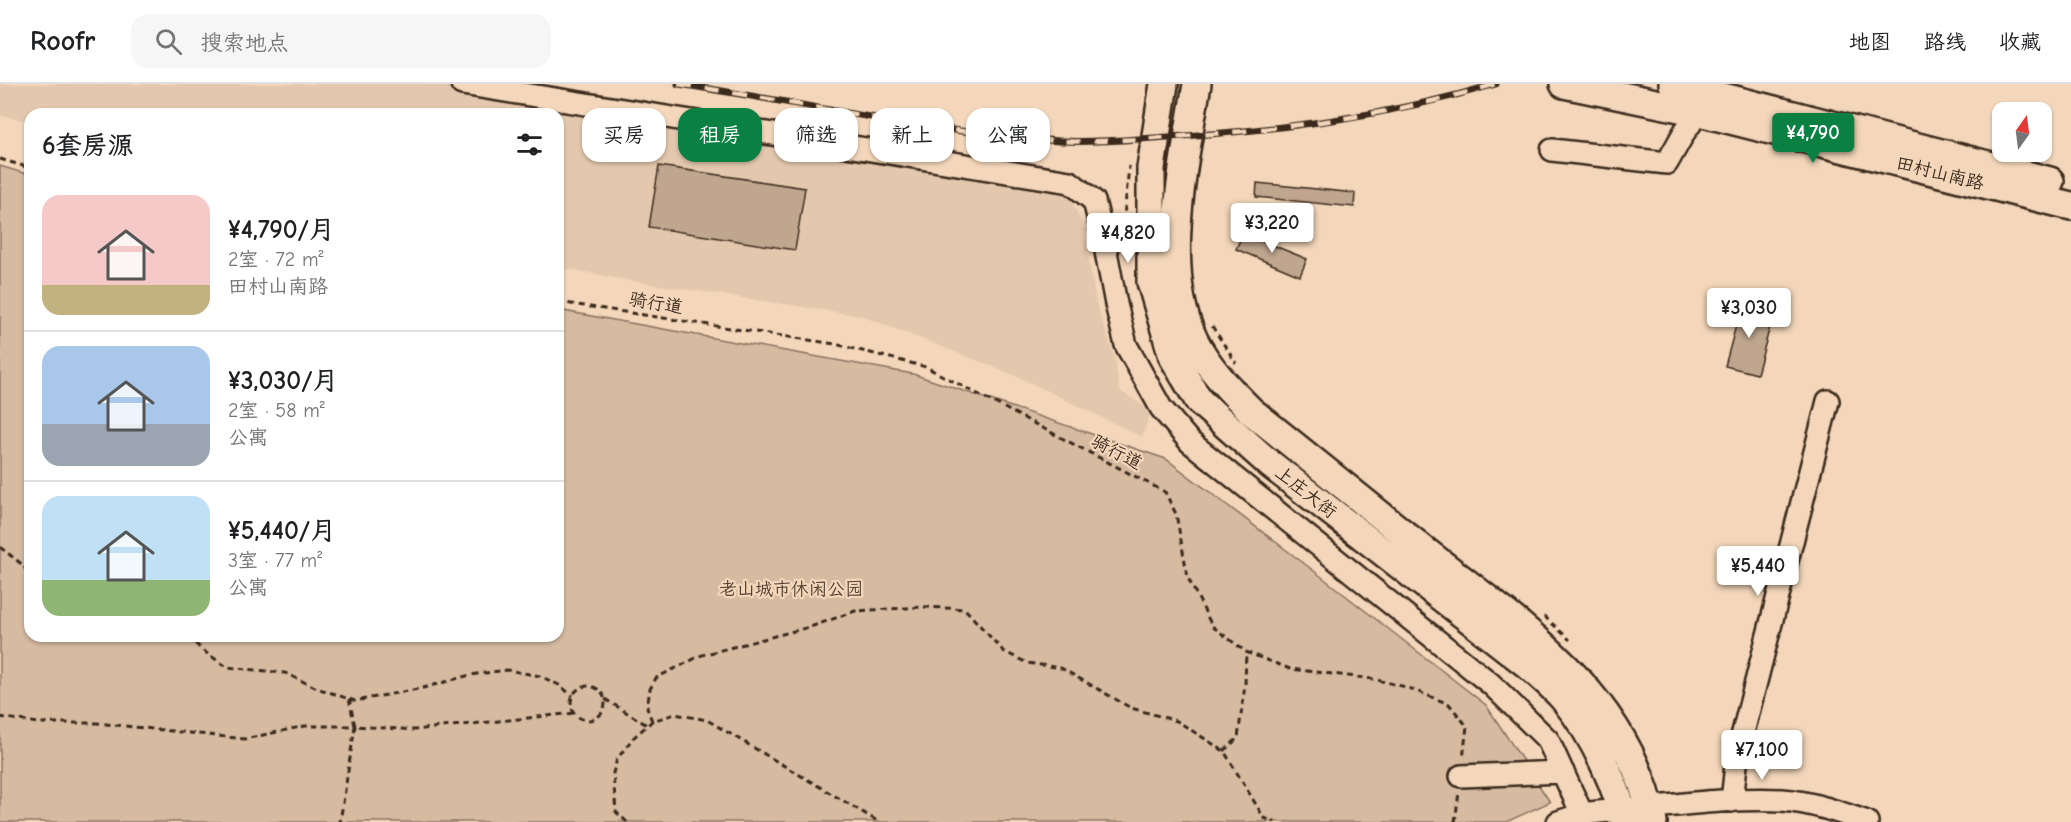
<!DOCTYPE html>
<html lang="zh">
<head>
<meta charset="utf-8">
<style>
	:root { --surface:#fff; --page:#f6f6f6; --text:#202124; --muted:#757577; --line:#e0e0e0; --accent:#0b8043 }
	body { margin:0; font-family:"Comic Neue","LXGW WenKai TC",sans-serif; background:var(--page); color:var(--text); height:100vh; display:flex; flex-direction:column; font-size:22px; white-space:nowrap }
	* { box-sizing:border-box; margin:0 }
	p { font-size:20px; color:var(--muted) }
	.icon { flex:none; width:33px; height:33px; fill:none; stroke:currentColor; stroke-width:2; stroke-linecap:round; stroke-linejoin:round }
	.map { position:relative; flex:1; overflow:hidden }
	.details { position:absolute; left:24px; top:24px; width:540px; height:534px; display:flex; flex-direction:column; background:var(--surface); border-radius:18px; box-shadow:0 2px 4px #0004 }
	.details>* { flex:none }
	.banner { position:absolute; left:582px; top:24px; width:570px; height:54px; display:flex; gap:12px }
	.needle { width:39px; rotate:14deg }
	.fabs { position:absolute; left:1992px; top:18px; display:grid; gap:12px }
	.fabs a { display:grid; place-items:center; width:60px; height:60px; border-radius:12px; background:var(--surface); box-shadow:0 2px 4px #0004; font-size:30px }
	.price { position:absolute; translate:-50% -51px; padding:0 14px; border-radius:6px; background:#fff; color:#222; font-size:20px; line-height:39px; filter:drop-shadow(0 2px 3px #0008) }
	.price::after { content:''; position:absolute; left:50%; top:36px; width:18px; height:14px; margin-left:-9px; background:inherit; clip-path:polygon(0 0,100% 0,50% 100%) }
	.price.current { background:var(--accent); color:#fff }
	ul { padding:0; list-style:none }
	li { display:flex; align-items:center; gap:18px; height:150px; padding:0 18px }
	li+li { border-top:2px solid var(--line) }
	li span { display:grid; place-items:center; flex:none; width:168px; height:120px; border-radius:18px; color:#555 }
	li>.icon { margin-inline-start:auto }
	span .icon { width:72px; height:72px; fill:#fffc; stroke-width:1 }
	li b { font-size:26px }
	h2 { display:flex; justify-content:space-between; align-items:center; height:72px; padding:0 18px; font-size:26px }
	.chip { padding:0 21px; border-radius:18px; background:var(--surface); box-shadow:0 2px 4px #0004; font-size:21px; line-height:54px }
	.chip.current { background:var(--accent); color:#fff }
	header { display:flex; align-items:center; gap:36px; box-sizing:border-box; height:84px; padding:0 30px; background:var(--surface); border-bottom:2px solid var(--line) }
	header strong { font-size:28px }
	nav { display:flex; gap:33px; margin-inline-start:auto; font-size:21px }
	.search { width:420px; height:54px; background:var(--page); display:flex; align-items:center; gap:15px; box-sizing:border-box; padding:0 21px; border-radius:18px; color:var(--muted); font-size:22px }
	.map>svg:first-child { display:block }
	.built { fill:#e4c8ad }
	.green { fill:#d6bba1; stroke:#887260; stroke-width:1.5 }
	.building { fill:#c0a68f; stroke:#3b2a1e; stroke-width:1.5 }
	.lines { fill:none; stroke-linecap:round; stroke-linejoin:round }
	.minor-casing { stroke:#3b2a1e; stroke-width:26 }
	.major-casing { stroke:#3b2a1e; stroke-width:32 }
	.path { stroke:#3b2a1e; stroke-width:3; stroke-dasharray:6 4.5; stroke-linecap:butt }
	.minor { stroke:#f4d7ba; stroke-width:21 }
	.major { stroke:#f4d7ba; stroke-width:27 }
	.rail-casing { stroke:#3b2a1e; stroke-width:7 }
	.rail { stroke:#f4d7ba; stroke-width:4.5; stroke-dasharray:14; stroke-linecap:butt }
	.labels { text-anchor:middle; stroke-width:4.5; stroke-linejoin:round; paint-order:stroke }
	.street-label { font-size:18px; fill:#3b2a1e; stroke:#f4d7ba }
	.park-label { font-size:18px; fill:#524032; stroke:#f4d7ba }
</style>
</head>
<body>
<header>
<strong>Roofr</strong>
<div class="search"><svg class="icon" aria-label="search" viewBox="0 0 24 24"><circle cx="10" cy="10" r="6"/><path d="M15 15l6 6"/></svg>搜索地点</div>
<nav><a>地图</a><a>路线</a><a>收藏</a></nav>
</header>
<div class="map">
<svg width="2071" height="738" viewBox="0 0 2071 738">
	<rect width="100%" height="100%" fill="#f4d7ba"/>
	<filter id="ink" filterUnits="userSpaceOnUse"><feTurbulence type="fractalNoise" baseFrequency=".0167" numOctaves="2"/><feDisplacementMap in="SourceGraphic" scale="12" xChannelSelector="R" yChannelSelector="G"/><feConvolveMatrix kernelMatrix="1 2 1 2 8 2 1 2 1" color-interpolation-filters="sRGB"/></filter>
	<g filter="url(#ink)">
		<path class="built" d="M0,0H446L618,32L958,86L1069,109L1084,145L1096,219L1115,274L1119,306L1151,327L1142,353L1012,290L862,232L631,197L558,183V30H30V38L0,31Z"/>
		<path class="green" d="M0,82L30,91V552H558V226L913,290L1166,375L1318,490L1486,621L1550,718L1506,738H0Z"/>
		<path class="building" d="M659,82L805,104L795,166L649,143Z
			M1257,99L1355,109L1354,123L1256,113Z
			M1243,149L1307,175L1300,192L1236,165Z
			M1742,219L1774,228L1757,290L1725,282Z"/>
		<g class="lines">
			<defs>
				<path id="minor" d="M462,0L1070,98L1094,117L1104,157L1116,220L1126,261L1161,324L1190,358L1491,600L1548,656L1582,730
					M1552,66L1667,79L1685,47L1699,28
					M1461,692L1563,688
					M1732,717L1737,672L1828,317
					M1558,738L1582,730L1599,728C1659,724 1721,713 1782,716C1811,718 1839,728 1867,738"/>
				<path id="major" d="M1164,0L1151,84V198L1173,273L1199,317L1270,380L1527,580C1539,591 1553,602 1564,615C1593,650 1613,695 1626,738
					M1197,0C1185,76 1159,185 1194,256C1208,284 1230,306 1251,327C1309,374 1367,421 1425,467C1520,541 1628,611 1653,738
					M1564,0L1699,28L2071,122
					M1673,0L2050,97"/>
			</defs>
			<use href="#minor" class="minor-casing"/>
			<use href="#major" class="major-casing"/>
			<path class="path" d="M0,75L30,84
				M1124,159L1123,143L1129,82
				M558,218L835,260L926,283L1165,408L1176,430L1188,494L1212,542L1246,568L1290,585L1373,595L1406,603L1449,620L1467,642L1463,675
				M1212,242L1236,279
				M0,463L24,482L30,494
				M1544,532L1570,556
				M188,552L202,566L227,583L285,589L317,604L355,617L423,604L470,591L507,586L540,592L559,601L573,612
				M571 619a17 17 0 1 1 34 0a17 17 0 1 1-34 0Z
				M349,615L355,642L414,646L575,629
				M605,615L647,641
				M0,633L38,639H97L245,655L305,642H355L340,738
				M652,637L647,624L650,605L656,594L702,571L813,542L855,527L922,523L965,525L1003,567L1027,579L1061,584L1131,624L1177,637L1224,667L1264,734L1275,738
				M1224,667L1238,654L1245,601L1246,568
				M627,738L616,728L613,689L617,675L633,654L652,637L675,630L707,636L879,738
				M1455,738L1459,708"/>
			<use href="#minor" class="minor"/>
			<use href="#major" class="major"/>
			<defs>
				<path id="rail" d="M678,0C805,19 931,49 1060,57C1096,59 1133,55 1169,53C1280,46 1389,32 1496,0"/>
			</defs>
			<use href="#rail" class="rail-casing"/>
			<use href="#rail" class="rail"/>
		</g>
	</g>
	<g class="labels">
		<g class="street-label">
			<text transform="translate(1940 89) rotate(14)" y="6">田村山南路</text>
			<text transform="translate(656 219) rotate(9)" y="6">骑行道</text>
			<text transform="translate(1117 368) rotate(27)" y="6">骑行道</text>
			<text transform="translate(1306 408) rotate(38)" y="6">上庄大街</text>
		</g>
		<g class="park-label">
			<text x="791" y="511">老山城市休闲公园</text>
		</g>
	</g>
</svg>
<div class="fabs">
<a><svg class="needle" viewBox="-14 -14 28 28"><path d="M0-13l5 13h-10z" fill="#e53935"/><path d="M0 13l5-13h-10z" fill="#757577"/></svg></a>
</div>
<b class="price current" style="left:1813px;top:80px">¥4,790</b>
<b class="price" style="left:1272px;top:170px">¥3,220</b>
<b class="price" style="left:1128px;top:180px">¥4,820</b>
<b class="price" style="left:1749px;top:255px">¥3,030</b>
<b class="price" style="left:1758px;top:513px">¥5,440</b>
<b class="price" style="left:1762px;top:697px">¥7,100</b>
<div class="banner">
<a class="chip">买房</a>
<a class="chip current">租房</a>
<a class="chip">筛选</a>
<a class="chip">新上</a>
<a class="chip">公寓</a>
</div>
<section class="details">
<h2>6套房源<svg class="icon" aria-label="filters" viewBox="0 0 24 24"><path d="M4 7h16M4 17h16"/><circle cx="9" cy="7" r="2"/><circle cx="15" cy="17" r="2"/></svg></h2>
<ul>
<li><span style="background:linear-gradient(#f6c9c9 75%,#c2b280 0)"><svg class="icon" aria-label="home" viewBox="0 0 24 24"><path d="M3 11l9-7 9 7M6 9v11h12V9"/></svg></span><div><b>¥4,790/月</b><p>2室 · 72 m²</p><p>田村山南路</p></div></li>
<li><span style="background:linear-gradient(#a9c7e8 65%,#9aa5b1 0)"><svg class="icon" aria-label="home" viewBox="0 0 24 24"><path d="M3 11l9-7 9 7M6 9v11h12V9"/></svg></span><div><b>¥3,030/月</b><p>2室 · 58 m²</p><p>公寓</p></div></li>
<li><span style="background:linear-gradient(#bfe0f5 70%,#8fb573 0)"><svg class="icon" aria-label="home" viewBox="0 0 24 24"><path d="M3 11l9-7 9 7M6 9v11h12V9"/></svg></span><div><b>¥5,440/月</b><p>3室 · 77 m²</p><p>公寓</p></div></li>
</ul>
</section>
</div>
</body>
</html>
